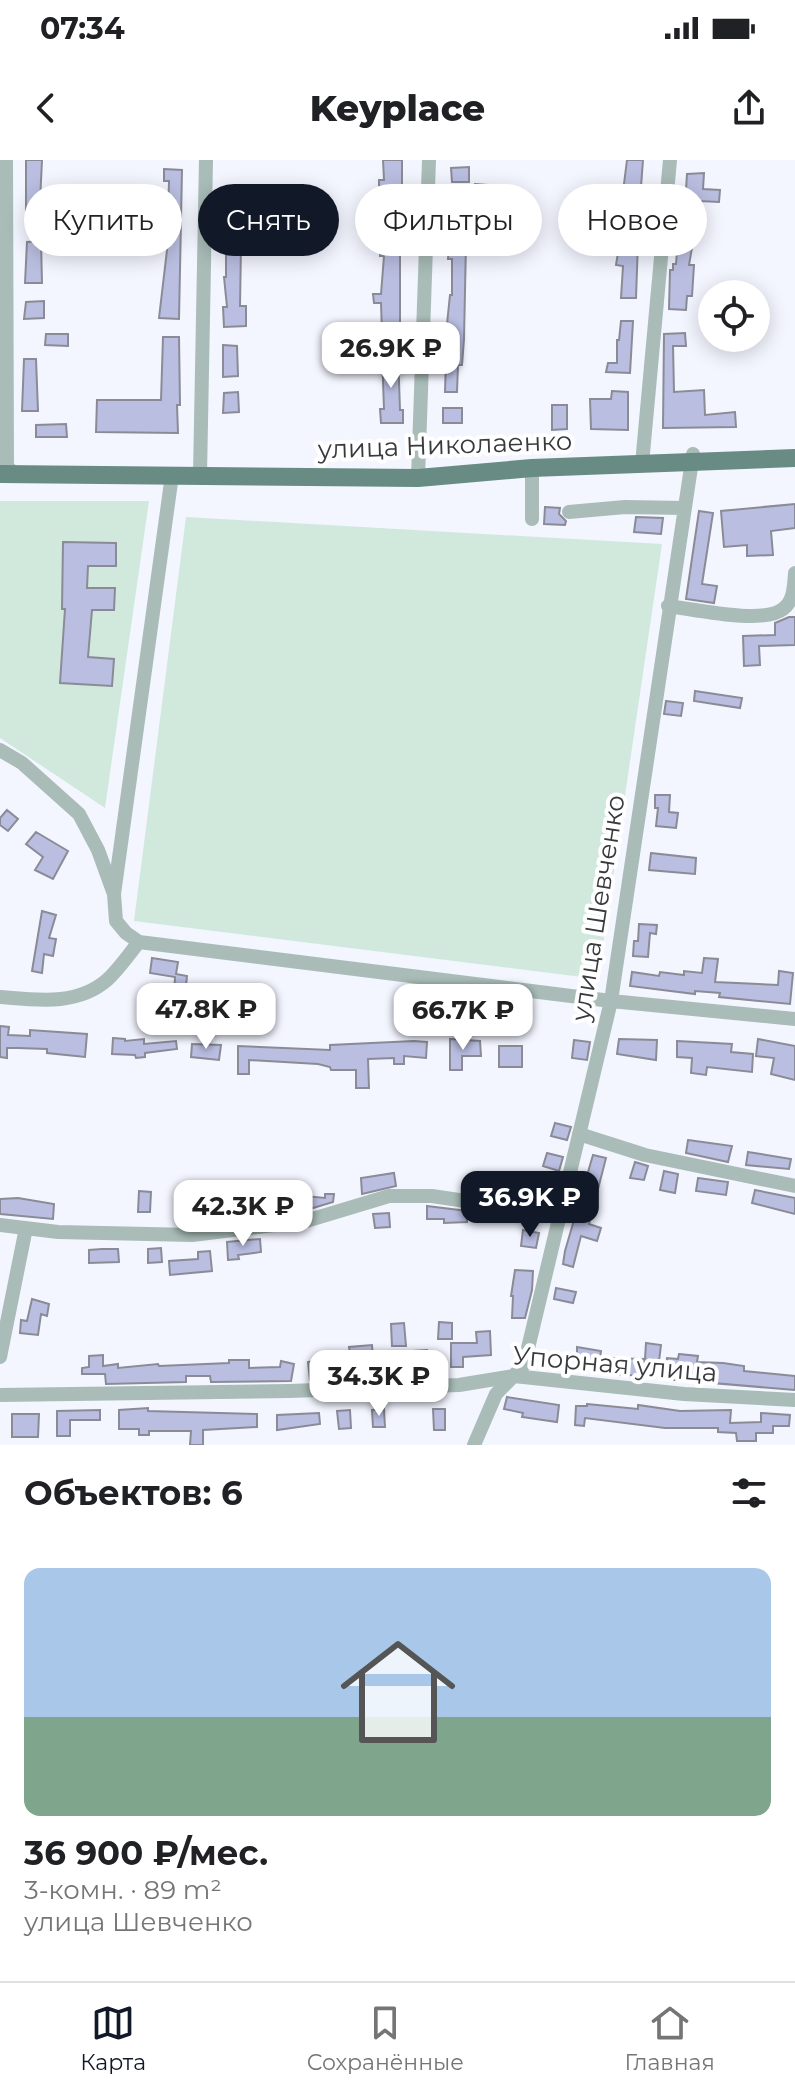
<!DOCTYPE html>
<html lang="ru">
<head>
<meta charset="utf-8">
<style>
	:root { --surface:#fff; --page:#f2f2f2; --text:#202124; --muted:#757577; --line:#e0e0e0; --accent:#111827 }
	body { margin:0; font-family:Montserrat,sans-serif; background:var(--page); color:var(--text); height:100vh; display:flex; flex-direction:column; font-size:30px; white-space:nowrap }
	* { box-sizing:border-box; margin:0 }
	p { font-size:26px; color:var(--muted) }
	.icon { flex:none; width:44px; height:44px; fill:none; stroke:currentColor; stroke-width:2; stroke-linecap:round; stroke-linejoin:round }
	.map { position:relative; height:1285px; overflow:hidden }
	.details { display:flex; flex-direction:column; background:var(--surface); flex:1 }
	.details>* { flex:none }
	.banner { position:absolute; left:24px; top:24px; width:748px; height:72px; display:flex; gap:16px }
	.buttons { position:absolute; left:698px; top:120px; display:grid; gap:16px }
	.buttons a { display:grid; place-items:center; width:72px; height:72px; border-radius:50%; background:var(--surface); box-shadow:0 4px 20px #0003; font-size:40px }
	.price { position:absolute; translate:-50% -68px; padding:0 18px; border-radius:16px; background:#fff; color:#222; font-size:26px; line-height:52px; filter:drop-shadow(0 2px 4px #0008) }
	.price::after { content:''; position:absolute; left:50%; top:48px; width:24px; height:18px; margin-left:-12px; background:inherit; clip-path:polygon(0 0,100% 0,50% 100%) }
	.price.active { background:var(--accent); color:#fff }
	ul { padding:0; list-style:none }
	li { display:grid; align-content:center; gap:16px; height:424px; padding:0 24px }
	li span { display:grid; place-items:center; height:248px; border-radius:16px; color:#555 }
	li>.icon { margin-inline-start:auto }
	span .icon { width:144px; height:144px; fill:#fffc; stroke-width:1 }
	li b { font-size:34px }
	h2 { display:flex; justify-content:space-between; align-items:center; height:96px; padding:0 24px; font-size:34px }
	.chip { padding:0 28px; border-radius:36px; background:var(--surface); box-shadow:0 4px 20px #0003; font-size:28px; line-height:72px }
	.chip.active { background:var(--accent); color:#fff }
	.status { display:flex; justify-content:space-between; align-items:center; height:56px; padding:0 40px; background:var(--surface); direction:ltr }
	.status svg { height:22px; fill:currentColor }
	header { display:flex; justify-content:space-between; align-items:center; height:104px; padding:0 24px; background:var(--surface); font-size:36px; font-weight:800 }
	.dock { display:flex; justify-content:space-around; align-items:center; height:112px; border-top:2px solid var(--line); background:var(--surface); font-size:22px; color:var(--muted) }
	.dock a { display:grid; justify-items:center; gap:4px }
	.dock .active { color:var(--accent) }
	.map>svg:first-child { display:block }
	.green { fill:#d1e9dd }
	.building { fill:#babfe2; stroke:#8a8b96; stroke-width:2 }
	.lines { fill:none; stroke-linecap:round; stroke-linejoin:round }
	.minor { stroke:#a9bcb7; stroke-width:14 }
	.major { stroke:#688b83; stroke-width:18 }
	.labels { text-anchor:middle; stroke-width:8; stroke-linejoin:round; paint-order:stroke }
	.street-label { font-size:26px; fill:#393a3e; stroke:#fff }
</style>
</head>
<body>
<div class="status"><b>07:34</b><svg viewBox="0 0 49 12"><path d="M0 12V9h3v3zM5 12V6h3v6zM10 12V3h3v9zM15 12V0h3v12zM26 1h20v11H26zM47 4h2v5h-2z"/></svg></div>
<header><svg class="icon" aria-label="back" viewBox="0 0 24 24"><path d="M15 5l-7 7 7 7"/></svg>Keyplace<svg class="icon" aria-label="share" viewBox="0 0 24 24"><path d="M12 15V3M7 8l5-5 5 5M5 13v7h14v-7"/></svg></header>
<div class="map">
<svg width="795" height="1285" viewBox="0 0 795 1285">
	<rect width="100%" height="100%" fill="#f3f5ff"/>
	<path class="green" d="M0,341H149L105,648L0,578Z
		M186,357L662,384L598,819L134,761Z"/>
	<path class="building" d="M26,0H42L40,42L42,41L43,56L26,57Z
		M383,0H402V40L379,39V20H384Z
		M627,0H643L640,40H622Z
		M469,7V22H452L451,8Z
		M164,9L182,10L179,159L159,158L167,90L169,21H164Z
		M704,13L703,29L720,30L719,42L699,41V76H694L689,105H694L692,136H687L686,150L669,149L670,110H673V104H676L678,78H681L684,62L687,14Z
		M475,24L500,26V37H473Z
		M226,26H242V38L226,39Z
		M451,55H463L462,83H466L464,179L462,205H458L457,232H445L447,164L450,135H452V99H448Z
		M397,56V83H400V174L382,173L381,143H374L373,134H381L384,96H380L382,57Z
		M242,58L238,85H241L240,146H246V166L224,167L223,147H227L224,117H226V59Z
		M620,80L638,81L636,138H621L623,106L616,105Z
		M41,81L42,123H25L27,82Z
		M44,141V158L24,159L26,142Z
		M621,161H633L630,213L606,212L608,203H617V180H619Z
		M685,173L686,186H673L674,232L704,230L705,255L735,252L736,267L663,268L664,174Z
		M46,174H68V186L45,185Z
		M163,177H179L180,245H177L178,273L96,272L97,240H161Z
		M223,185L237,186L238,216L223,217Z
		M398,193L400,250H403V263H381L380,249H384L382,194Z
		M24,199H36L38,251H22Z
		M612,231L628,232V270L591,269L590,239H611Z
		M238,232L239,252L223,253L224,233Z
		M552,245H567V269L552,270Z
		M443,248H462V263H443Z
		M66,264L67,277H36V265Z
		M795,344V368L771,371L773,395L747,396V385L724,387L721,351Z
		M545,347L560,348L559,354L566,361L565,365L544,364Z
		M699,351L713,353L702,424L717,426L714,443L686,439Z
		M636,357L663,358L661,374L634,372Z
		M63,382L116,383V406H88L87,428H115L114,450H92L88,497L114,499L112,526L60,523L65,449H62Z
		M789,457H795V485L759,486L760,505L744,506L743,476L775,475V463Z
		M695,531L742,538L740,548L694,541Z
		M666,541L683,543L681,556L664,554Z
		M655,635H670L669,652L678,653L676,668L656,666L658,648H655Z
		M7,650L18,659L8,671L0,665V658Z
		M36,672L68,691L53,719L35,710L43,697L26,684Z
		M651,693L696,698L695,714L649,710Z
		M42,751L56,755L49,778L56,779L53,796L44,794L42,813L32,811Z
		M639,764L657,765L656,774L650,773L648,797L633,796L634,781H638Z
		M152,798L178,802L176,814L187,816L185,834L174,833L175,817L150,813Z
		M704,798L718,799L715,822L778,825L779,811L793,813L790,844L719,837L720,833L695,831V834L630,826L632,812L659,816L660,812L684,815V811L702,813Z
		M0,866L9,867L8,875L30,876V870L87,874L85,897L47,893V889L18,888H7V898L0,897Z
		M113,878L125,879V881L144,879V884L176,881L177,889L145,893V897L136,898L135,895L112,894Z
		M450,879L480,881L481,896H462V910H450Z
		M619,879L657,880L656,900L617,894Z
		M758,879L795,886V920L771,914L774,898L756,896Z
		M574,880L590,882L587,900L572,898Z
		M414,881L427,882L426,898L404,896V904H394V898L368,899L369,928H356V910H331L330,907L318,904L249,900V914H238V886L330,890V885Z
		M677,881L732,884L731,892L753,894L752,912L707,907L706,915L691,913L692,898L677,897Z
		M192,884L221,885L219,900L191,897Z
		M499,886H522V907H499Z
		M555,963L571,967L567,980L551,976Z
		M688,980L732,986L728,1002L686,993Z
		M748,992L791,999L789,1009L746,1005Z
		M547,993L563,997L559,1011L543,1006Z
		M593,995L606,998L589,1064L601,1068L597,1081L581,1076L573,1107L563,1104L565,1091Z
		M635,1002L648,1006L644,1020L630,1018Z
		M664,1011L678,1014L675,1033L660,1030Z
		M394,1013L396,1026L362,1034L361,1018Z
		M698,1018L728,1022L726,1035L696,1031Z
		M755,1030L795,1038V1054L752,1043Z
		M139,1031L151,1032L150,1052H138Z
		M325,1034H334L333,1042L303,1051L305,1036L325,1038Z
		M18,1038L54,1044L53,1059L0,1054V1039Z
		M256,1042V1045L265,1044L266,1056L247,1058L245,1043Z
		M427,1046L467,1051V1062L444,1063V1059H427Z
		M389,1053L390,1067L375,1068L373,1054Z
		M523,1070L539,1073L536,1088L521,1086Z
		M260,1079L261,1092L238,1095L239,1099L228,1100L227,1082Z
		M161,1088L162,1102L148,1103V1089Z
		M102,1089H118L119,1102L89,1103V1090Z
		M210,1091L212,1111L170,1115L169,1101L198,1099V1092Z
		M515,1110L533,1111L532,1130L525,1158H512L513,1136H511Z
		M556,1128L576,1132L573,1143L554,1139Z
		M32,1139L49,1144L47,1156L41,1154L38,1175L20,1173L21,1160L27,1161Z
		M439,1162L452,1163V1179H438Z
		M404,1163L406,1186H392L391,1164Z
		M490,1171L491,1195L463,1197V1207H451V1183H477L476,1172Z
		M646,1183L661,1185L659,1201L645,1199Z
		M372,1185L374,1212L341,1213V1218L310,1220L308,1202L350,1194L349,1187Z
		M577,1187L601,1191L600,1198L645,1199L643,1216L613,1214L614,1210L577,1203Z
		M427,1190L428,1206L414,1207L413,1191Z
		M679,1194L698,1196L697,1202L723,1203L744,1206V1211L795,1216V1230L665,1219L667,1198L678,1199Z
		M103,1195V1206L118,1204V1208L158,1204L159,1206L229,1203V1200H249V1208L280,1207L281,1201L294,1204L291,1221L211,1222L210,1216H186V1222L106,1224L105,1214H82V1208L89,1207V1196Z
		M507,1237L559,1245L557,1262L522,1257L523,1253L504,1249Z
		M587,1244L638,1249V1245L680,1251L731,1250L730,1263L761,1262V1253L790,1255L789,1266H773V1273H756V1281H737L736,1273L718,1272V1268H665L585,1258L584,1266L575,1265L576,1246H587Z
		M148,1248V1251L257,1254V1267L203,1270V1285H190L191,1271H149V1275H139V1269H119V1250Z
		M384,1249L385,1267H373L372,1250Z
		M433,1249H445V1270H434Z
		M100,1250V1260H70V1276H57V1251Z
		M350,1250L351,1268L339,1269L337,1251Z
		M319,1253L320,1264L277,1270V1255Z
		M12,1254H39L38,1277H12Z"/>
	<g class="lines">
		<path class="minor" d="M6,0L7,306L14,314
			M642,304L670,0
			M532,308V359
			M200,315L206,0
			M418,318L429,0
			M569,352L625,347L684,348
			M668,446C694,449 763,465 783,449C794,441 794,426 795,413
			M0,590L22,603L79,654L98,690L114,734L116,761L126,773L139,782
			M114,734L172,315
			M0,837C37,840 77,846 107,820C119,809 129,794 139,782L611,841L795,859
			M579,974L645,995L795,1026
			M0,1065L58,1072L192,1075L306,1061L389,1036H432L560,1055
			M0,1197L26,1068
			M0,1235L289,1231L459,1225L514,1216L684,1234L795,1240
			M474,1285L496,1234L524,1205L611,841L693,294"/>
		<path class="major" d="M0,314L418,318L532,308L795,298"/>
	</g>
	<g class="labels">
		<g class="street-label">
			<text transform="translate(445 285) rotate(-2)" y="9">улица Николаенко</text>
			<text transform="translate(598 748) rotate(-81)" y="9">улица Шевченко</text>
			<text transform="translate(615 1204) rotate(5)" y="9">Упорная улица</text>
		</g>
	</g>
</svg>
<div class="buttons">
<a><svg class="icon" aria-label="locate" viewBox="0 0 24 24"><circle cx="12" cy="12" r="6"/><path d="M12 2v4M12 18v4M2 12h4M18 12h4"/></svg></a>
</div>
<b class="price" style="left:391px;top:230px">26.9K ₽</b>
<b class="price" style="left:206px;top:891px">47.8K ₽</b>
<b class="price" style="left:463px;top:892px">66.7K ₽</b>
<b class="price active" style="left:530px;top:1079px">36.9K ₽</b>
<b class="price" style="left:243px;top:1088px">42.3K ₽</b>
<b class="price" style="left:379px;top:1258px">34.3K ₽</b>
<div class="banner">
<a class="chip">Купить</a>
<a class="chip active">Снять</a>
<a class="chip">Фильтры</a>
<a class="chip">Новое</a>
</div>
</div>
<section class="details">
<h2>Объектов: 6<svg class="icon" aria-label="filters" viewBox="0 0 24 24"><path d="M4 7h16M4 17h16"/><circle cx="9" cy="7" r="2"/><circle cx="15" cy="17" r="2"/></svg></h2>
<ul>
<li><span style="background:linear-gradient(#a9c7e8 60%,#7fa58c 0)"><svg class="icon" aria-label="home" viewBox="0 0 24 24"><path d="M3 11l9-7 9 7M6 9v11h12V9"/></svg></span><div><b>36 900 ₽/мес.</b><p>3-комн. · 89 m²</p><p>улица Шевченко</p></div></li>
</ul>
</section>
<nav class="dock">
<a class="active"><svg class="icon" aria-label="map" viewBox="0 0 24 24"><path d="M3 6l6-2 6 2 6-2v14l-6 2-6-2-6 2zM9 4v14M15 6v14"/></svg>Карта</a>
<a><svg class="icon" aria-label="saved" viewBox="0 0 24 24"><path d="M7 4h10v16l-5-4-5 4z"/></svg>Сохранённые</a>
<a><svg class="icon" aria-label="home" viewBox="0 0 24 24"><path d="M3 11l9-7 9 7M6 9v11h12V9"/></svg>Главная</a>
</nav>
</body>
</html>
